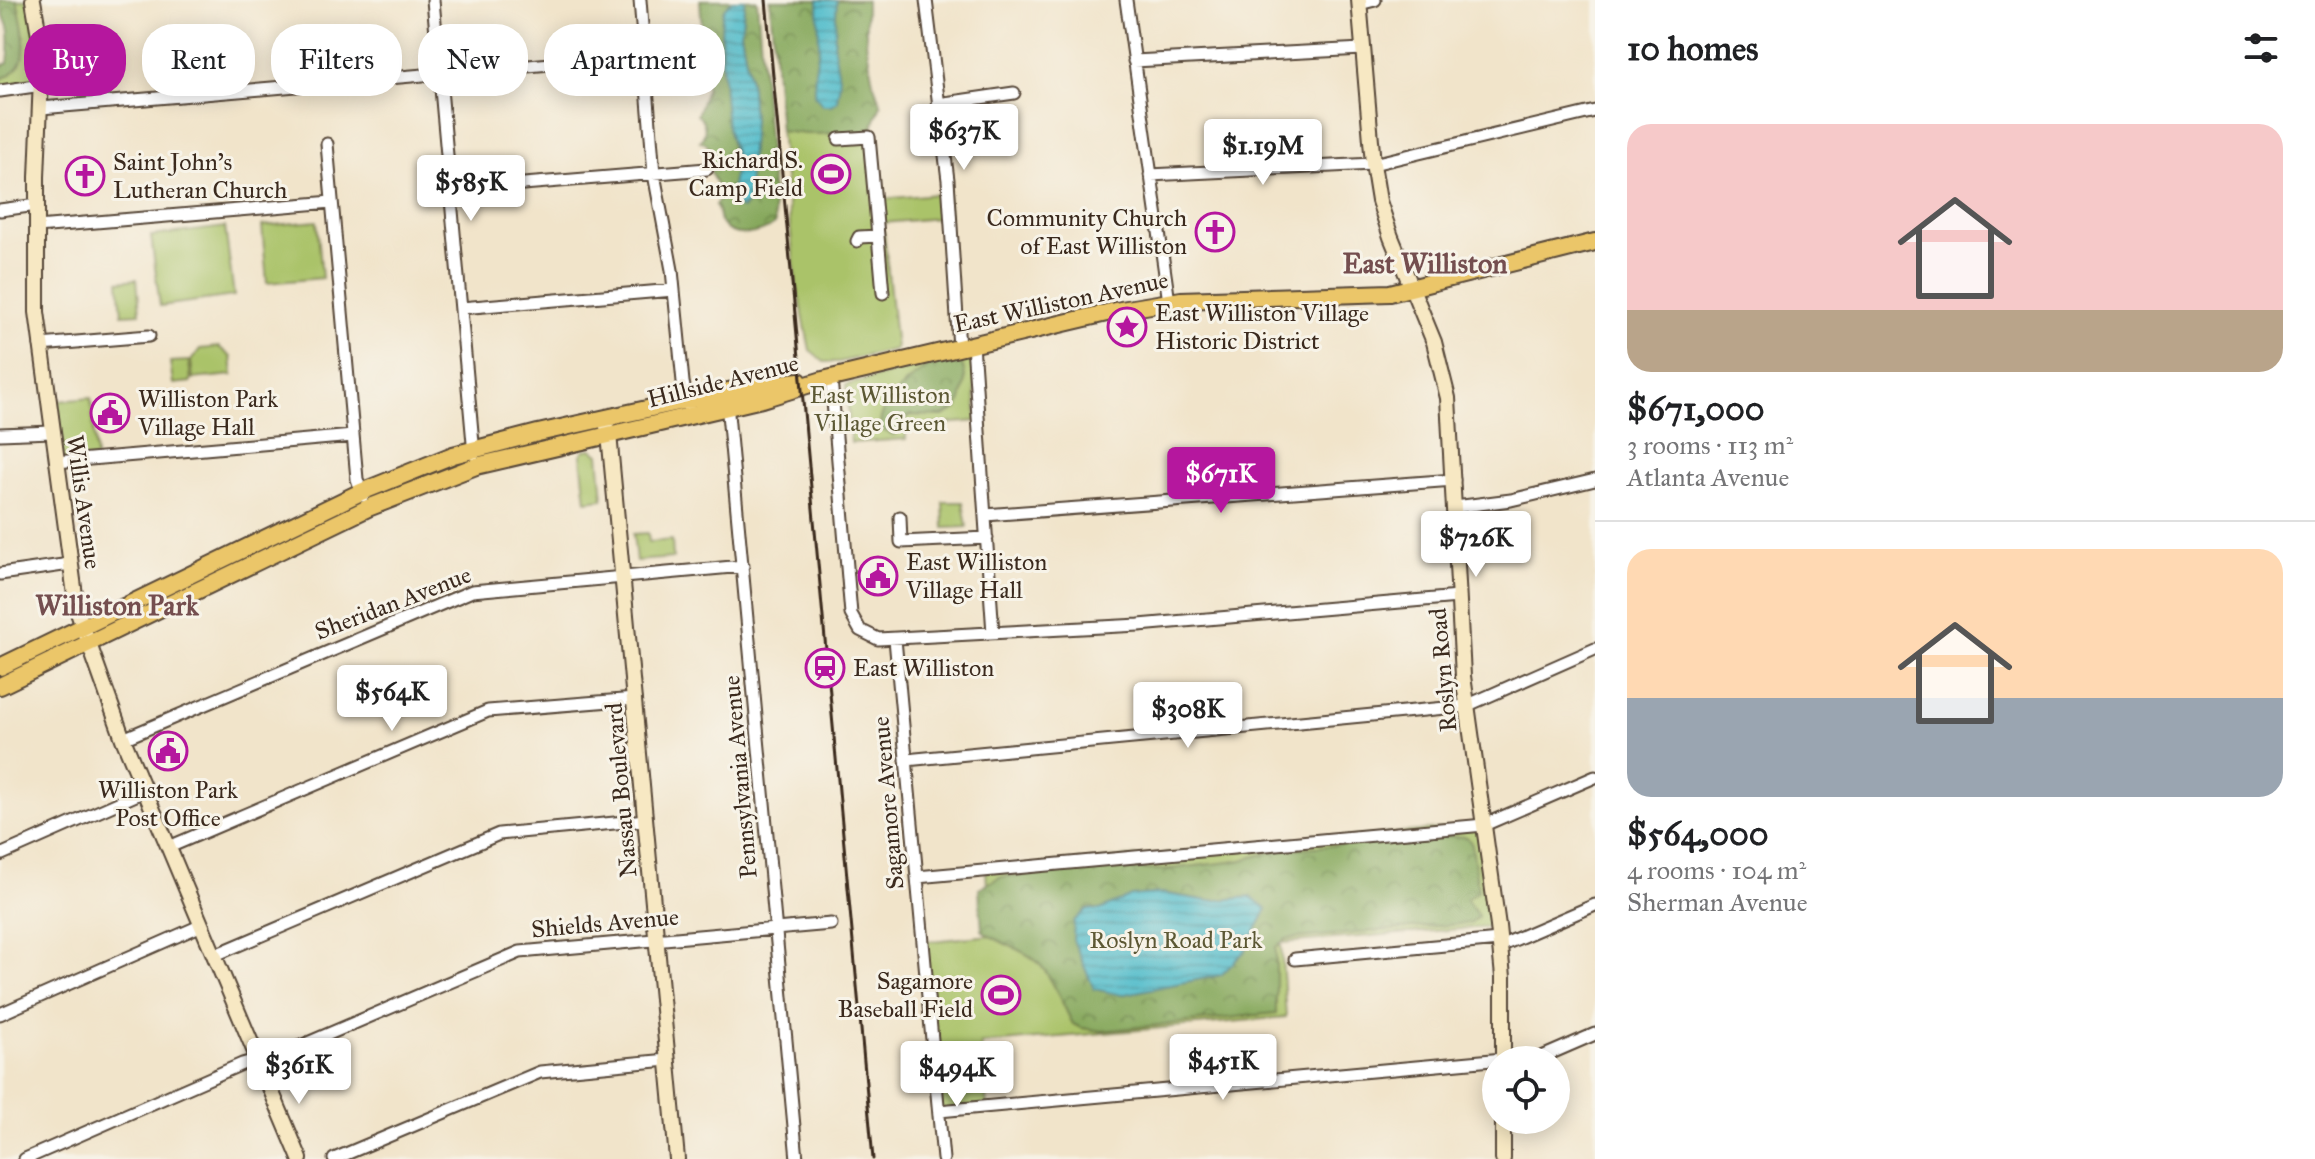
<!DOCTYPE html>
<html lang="en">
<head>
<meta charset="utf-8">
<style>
	:root { --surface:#fff; --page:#f6f6f6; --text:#202124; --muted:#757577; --line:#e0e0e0; --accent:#b5179e }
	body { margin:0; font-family:"IM FELL Great Primer",serif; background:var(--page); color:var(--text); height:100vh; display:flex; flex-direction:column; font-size:30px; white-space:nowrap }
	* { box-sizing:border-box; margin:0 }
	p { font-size:26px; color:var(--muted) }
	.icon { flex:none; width:44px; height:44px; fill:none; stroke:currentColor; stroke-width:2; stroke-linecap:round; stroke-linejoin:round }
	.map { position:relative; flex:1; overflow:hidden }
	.details { display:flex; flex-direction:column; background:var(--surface); width:720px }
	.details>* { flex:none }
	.top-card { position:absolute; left:24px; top:24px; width:760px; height:72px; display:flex; gap:16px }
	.buttons { position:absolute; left:1482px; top:1046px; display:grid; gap:16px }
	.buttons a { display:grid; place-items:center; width:88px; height:88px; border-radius:50%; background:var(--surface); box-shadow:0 4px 20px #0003; font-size:40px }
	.price { position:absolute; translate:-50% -68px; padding:0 18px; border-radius:8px; background:#fff; color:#222; font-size:26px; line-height:52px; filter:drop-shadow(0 2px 4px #0008) }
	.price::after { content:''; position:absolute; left:50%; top:48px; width:24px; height:18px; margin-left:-12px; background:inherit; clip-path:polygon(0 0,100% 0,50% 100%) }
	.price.on { background:var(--accent); color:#fff }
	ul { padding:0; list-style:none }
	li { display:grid; align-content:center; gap:16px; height:424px; padding:0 32px }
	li+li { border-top:2px solid var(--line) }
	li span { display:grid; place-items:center; height:248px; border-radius:24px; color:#555 }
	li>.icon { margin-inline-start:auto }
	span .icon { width:144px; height:144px; fill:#fffc; stroke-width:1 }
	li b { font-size:34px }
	h2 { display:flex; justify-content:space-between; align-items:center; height:96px; padding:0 32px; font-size:34px }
	.chip { padding:0 28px; border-radius:32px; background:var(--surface); box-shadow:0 4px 20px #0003; font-size:28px; line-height:72px }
	.chip.on { background:var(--accent); color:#fff }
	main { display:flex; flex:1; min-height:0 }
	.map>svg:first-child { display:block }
	.green { fill:#aac369; stroke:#727644; stroke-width:2 }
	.forest { fill:url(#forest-crowns); stroke:#616a3e; stroke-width:2; fill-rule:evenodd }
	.water { fill:url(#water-rules); stroke:#467374; stroke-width:2 }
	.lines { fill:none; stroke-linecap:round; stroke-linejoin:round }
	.street-casing { stroke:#564638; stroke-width:15 }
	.secondary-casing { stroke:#564638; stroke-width:18 }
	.primary-casing { stroke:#564638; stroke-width:20 }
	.street { stroke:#fff; stroke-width:11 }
	.secondary { stroke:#f7e8c3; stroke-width:14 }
	.primary { stroke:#ebc669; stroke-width:16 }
	.rail { stroke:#3b2a1e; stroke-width:3 }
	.labels { text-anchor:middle; stroke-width:6; stroke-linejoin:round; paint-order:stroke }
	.poi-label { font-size:24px; fill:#3b2a1e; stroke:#f7f3e8; text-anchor:start }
	.street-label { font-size:24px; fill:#3b2a1e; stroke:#f7f3e8 }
	.park-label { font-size:24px; fill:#5c5834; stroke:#f7f3e8 }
	.quarter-label { font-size:28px; font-weight:bold; fill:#744e4f; stroke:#f7f3e8 }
</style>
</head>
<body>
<main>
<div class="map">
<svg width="1595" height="1159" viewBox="0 0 1595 1159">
	<defs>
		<pattern id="forest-crowns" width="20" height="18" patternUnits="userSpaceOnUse" patternTransform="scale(2)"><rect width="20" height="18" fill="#87a95d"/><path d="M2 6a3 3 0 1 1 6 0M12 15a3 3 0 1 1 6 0" fill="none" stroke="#708a4c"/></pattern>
		<pattern id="water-rules" width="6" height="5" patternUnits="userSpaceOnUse" patternTransform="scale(2)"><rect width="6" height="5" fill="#50bccb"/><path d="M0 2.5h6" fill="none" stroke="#4499a4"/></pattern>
	</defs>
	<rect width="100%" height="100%" fill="#f7f3e8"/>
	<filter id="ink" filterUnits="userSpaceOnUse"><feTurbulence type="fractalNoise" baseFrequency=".0125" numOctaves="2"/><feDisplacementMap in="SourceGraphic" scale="16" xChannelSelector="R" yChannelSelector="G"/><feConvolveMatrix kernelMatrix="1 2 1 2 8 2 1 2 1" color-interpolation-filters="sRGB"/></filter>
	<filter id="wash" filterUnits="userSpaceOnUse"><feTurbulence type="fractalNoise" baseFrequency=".006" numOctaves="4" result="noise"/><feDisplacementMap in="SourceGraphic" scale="32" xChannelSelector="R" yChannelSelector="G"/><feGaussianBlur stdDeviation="1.8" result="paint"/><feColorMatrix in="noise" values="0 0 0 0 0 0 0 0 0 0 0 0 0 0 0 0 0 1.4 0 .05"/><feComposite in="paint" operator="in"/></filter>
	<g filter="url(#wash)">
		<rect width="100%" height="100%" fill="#f1e4ca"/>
		<path class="green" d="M17,0H33L40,85L0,91V79C36,67 23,29 17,0Z
			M874,123L881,199L947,193L949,217L883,223L896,349L839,362H824L810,350L796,281L780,131Z
			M317,221L322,278L267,283L262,226Z
			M225,227L234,296L160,306L151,236Z
			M137,279L140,313L122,314L119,281Z
			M219,347L231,357L233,375L193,379L191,361L200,349Z
			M972,352L977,421L906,427V439L851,443L846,385Z
			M189,361L191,382L173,384L170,362Z
			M91,398L96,458L56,462L48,402Z
			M592,449L599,454L603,499L586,501L581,455L584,450Z
			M943,502H963L967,527L944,528Z
			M648,533L649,542L672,540L673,558L636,561L633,534Z
			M1484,825L1498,926L1281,943L1286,1017L981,1044L987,1106L940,1110L923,942L990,935L986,870Z"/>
		<path class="forest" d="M0,0H17C23,29 36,68 0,79V66L8,63C9,51 11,39 8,27C5,17 0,11 0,0Z
			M700,0H733L724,10L720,51L732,153L736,162L733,170H747L753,121L751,88L741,32L745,0H757L775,224C762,234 731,241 721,223C717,216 720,211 715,205L721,197L711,173L712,153L706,143L700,141C707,133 706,121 697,115L706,89Z
			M770,0H866V42L873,82L881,104L873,126L866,133L806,134L780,131Z
			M953,360L960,361C969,376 964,393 958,408L943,416L910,415L902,423L898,433L893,435L881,429C875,406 914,373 934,364C939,361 947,361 953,360Z
			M1447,836L1467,837L1472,845L1478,891L1466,899L1478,916L1470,923L1286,939L1276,947V1013L1102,1031L1081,1028L1073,1024C1063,1006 1055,982 1042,967C1026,948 999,945 982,930L979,888L1000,877L1102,868L1161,870L1238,861L1279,850ZM1161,893L1209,901L1251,897L1159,986L1121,995L1087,909L1100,910Z"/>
		<path class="water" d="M733,0H745L741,32L751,88L753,121L747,202L741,209C724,198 735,178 736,163C736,155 729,137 727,127C725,108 717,23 724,9C726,6 730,3 733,0Z
			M818,0H837L834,48L840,83L837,101L831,105H823L814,95L815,70L819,48Z
			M1161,893L1209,901L1251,897L1267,909L1245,951L1221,975L1121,995L1094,989L1073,940L1074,921L1087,909L1100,910L1131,896Z"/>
	</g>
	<g filter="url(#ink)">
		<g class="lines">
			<defs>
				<path id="street" d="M433,0L474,454
					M640,0L654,174L672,270L683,382L688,407
					M926,0L948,180L959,348
					M1126,0L1169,302
					M1359,4L1375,0
					M1134,61L1363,49
					M0,91L42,85
					M938,104L1014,93
					M41,108L701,51
					M839,139L869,137L878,236L859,237L857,241
					M327,144L357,479L363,496
					M1150,175L1373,164L1595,111
					M450,190L707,169
					M0,210L37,205
					M37,227L332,202
					M878,236L883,293
					M461,308L674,290
					M973,344L993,633
					M40,345L149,336
					M831,378L851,614L860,630L878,639L1139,625L1458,597
					M727,403L797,1159
					M0,434L52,432
					M56,462L353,436
					M1455,507L1511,500L1595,480
					M985,515L1454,480
					M900,517L901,542L987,538
					M0,574L70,564
					M895,639L943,1159
					M123,739L472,591L743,566
					M906,760L1466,706L1595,649
					M169,847L488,711L635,699
					M0,855L145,791
					M917,877L1484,825L1595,777
					M1500,946L1595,905
					M215,955L499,834L646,820
					M1295,959L1499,940
					M0,1014L202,925
					M1535,1060L1595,1034
					M939,1111L1503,1059
					M25,1159L242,1064L289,1051L520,952L831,924
					M334,1159L540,1072L668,1060"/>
				<path id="secondary" d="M33,0L42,53L37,177V312L77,610L123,739L300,1159
					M1359,0L1373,164L1379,201L1391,237L1434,342L1448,398L1463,676L1498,926L1503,977V1060
					M605,419L609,434L677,1159
					M1503,1159V1120"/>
				<path id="primary" d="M0,667L361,492L453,455L538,433L751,386L799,381
					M0,686L368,508L476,466L762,399L823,380L1115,311L1181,300L1390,293L1595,242"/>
			</defs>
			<use href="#street" class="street-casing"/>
			<use href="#secondary" class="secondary-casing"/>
			<use href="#primary" class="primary-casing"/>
			<use href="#street" class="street"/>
			<use href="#secondary" class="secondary"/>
			<use href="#primary" class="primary"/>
			<path class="rail" d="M766,0L873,1159"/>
		</g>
	</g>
	<defs>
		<symbol id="stadium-ring" viewBox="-11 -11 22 22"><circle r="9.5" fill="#f7f3e8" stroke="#b5179e" stroke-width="1.5"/><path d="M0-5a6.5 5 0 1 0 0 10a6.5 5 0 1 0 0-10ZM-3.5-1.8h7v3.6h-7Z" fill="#b5179e"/></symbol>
		<symbol id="church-ring" viewBox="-11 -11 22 22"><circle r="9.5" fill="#f7f3e8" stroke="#b5179e" stroke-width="1.5"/><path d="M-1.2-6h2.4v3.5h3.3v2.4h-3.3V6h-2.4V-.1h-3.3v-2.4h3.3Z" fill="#b5179e"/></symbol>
		<symbol id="sight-ring" viewBox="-11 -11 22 22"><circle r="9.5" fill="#f7f3e8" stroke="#b5179e" stroke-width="1.5"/><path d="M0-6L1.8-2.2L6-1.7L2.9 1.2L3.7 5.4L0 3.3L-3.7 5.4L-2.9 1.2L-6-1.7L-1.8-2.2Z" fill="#b5179e"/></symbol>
		<symbol id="civic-ring" viewBox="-11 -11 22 22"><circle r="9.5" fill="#f7f3e8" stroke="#b5179e" stroke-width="1.5"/><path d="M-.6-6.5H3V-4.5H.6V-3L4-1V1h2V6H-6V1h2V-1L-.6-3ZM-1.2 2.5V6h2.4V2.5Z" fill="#b5179e"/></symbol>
		<symbol id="station-ring" viewBox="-11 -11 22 22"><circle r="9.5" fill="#f7f3e8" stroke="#b5179e" stroke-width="1.5"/><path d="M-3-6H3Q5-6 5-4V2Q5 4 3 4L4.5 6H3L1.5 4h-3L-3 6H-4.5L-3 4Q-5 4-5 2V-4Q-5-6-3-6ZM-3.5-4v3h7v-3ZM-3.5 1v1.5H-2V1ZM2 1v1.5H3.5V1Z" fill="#b5179e"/></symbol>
	</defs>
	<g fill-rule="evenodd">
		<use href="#stadium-ring" x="809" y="152" width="44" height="44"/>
		<use href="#church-ring" x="63" y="154" width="44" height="44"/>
		<use href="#church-ring" x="1193" y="210" width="44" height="44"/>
		<use href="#sight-ring" x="1105" y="305" width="44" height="44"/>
		<use href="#civic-ring" x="88" y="391" width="44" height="44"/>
		<use href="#civic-ring" x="856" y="554" width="44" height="44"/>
		<use href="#station-ring" x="803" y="646" width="44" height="44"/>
		<use href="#civic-ring" x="146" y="729" width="44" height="44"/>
		<use href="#stadium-ring" x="979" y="973" width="44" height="44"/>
	</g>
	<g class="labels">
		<g class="poi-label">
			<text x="803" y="168" text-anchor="end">Richard S.<tspan x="803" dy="28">Camp Field</tspan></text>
			<text x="113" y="170">Saint John's<tspan x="113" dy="28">Lutheran Church</tspan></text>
			<text x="1187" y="226" text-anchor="end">Community Church<tspan x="1187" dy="28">of East Williston</tspan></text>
			<text x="1155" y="321">East Williston Village<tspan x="1155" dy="28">Historic District</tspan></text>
			<text x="138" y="407">Williston Park<tspan x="138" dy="28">Village Hall</tspan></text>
			<text x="906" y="570">East Williston<tspan x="906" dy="28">Village Hall</tspan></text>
			<text x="853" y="676">East Williston</text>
			<text x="168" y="798" text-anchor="middle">Williston Park<tspan x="168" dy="28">Post Office</tspan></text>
			<text x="973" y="989" text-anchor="end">Sagamore<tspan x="973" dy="28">Baseball Field</tspan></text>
		</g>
		<g class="street-label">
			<text transform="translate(1061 302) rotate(-12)" y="8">East Williston Avenue</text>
			<text transform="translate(723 381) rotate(-14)" y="8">Hillside Avenue</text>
			<text transform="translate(84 502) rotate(82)" y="8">Willis Avenue</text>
			<text transform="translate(393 603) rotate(-21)" y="8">Sheridan Avenue</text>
			<text transform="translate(1443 670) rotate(-95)" y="8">Roslyn Road</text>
			<text transform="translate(740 777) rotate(-95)" y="8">Pennsylvania Avenue</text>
			<text transform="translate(621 790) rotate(-95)" y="8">Nassau Boulevard</text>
			<text transform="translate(888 803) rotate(-95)" y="8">Sagamore Avenue</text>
			<text transform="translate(605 923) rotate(-5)" y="8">Shields Avenue</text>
		</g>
		<g class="park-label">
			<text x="880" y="403">East Williston<tspan x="880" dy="28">Village Green</tspan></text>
			<text x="1176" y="948">Roslyn Road Park</text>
		</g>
		<g class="quarter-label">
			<text x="1425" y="273">East Williston</text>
			<text x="117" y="615">Williston Park</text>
		</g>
	</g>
</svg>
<div class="buttons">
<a><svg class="icon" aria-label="locate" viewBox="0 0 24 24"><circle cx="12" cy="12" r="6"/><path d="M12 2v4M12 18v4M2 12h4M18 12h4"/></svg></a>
</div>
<b class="price" style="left:964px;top:172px">$637K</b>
<b class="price" style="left:1263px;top:187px">$1.19M</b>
<b class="price" style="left:471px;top:223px">$585K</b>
<b class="price on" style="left:1221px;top:515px">$671K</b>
<b class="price" style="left:1476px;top:579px">$726K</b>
<b class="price" style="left:392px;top:733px">$564K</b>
<b class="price" style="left:1188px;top:750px">$308K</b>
<b class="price" style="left:1223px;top:1102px">$451K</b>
<b class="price" style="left:299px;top:1106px">$361K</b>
<b class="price" style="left:957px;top:1109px">$494K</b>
<div class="top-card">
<a class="chip on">Buy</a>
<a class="chip">Rent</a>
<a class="chip">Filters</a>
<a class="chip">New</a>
<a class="chip">Apartment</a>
</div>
</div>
<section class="details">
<h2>10 homes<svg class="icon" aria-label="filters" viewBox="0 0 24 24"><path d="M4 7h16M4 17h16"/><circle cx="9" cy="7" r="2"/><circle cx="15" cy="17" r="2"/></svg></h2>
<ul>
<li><span style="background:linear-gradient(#f6c9c9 75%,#b9a48a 0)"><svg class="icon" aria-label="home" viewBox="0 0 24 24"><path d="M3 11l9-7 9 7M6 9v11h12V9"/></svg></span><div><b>$671,000</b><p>3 rooms · 113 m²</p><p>Atlanta Avenue</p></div></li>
<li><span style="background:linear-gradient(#ffd9b3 60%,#9aa5b1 0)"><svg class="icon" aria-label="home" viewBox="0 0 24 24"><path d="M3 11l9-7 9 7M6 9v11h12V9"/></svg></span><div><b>$564,000</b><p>4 rooms · 104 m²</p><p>Sherman Avenue</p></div></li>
</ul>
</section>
</main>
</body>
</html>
